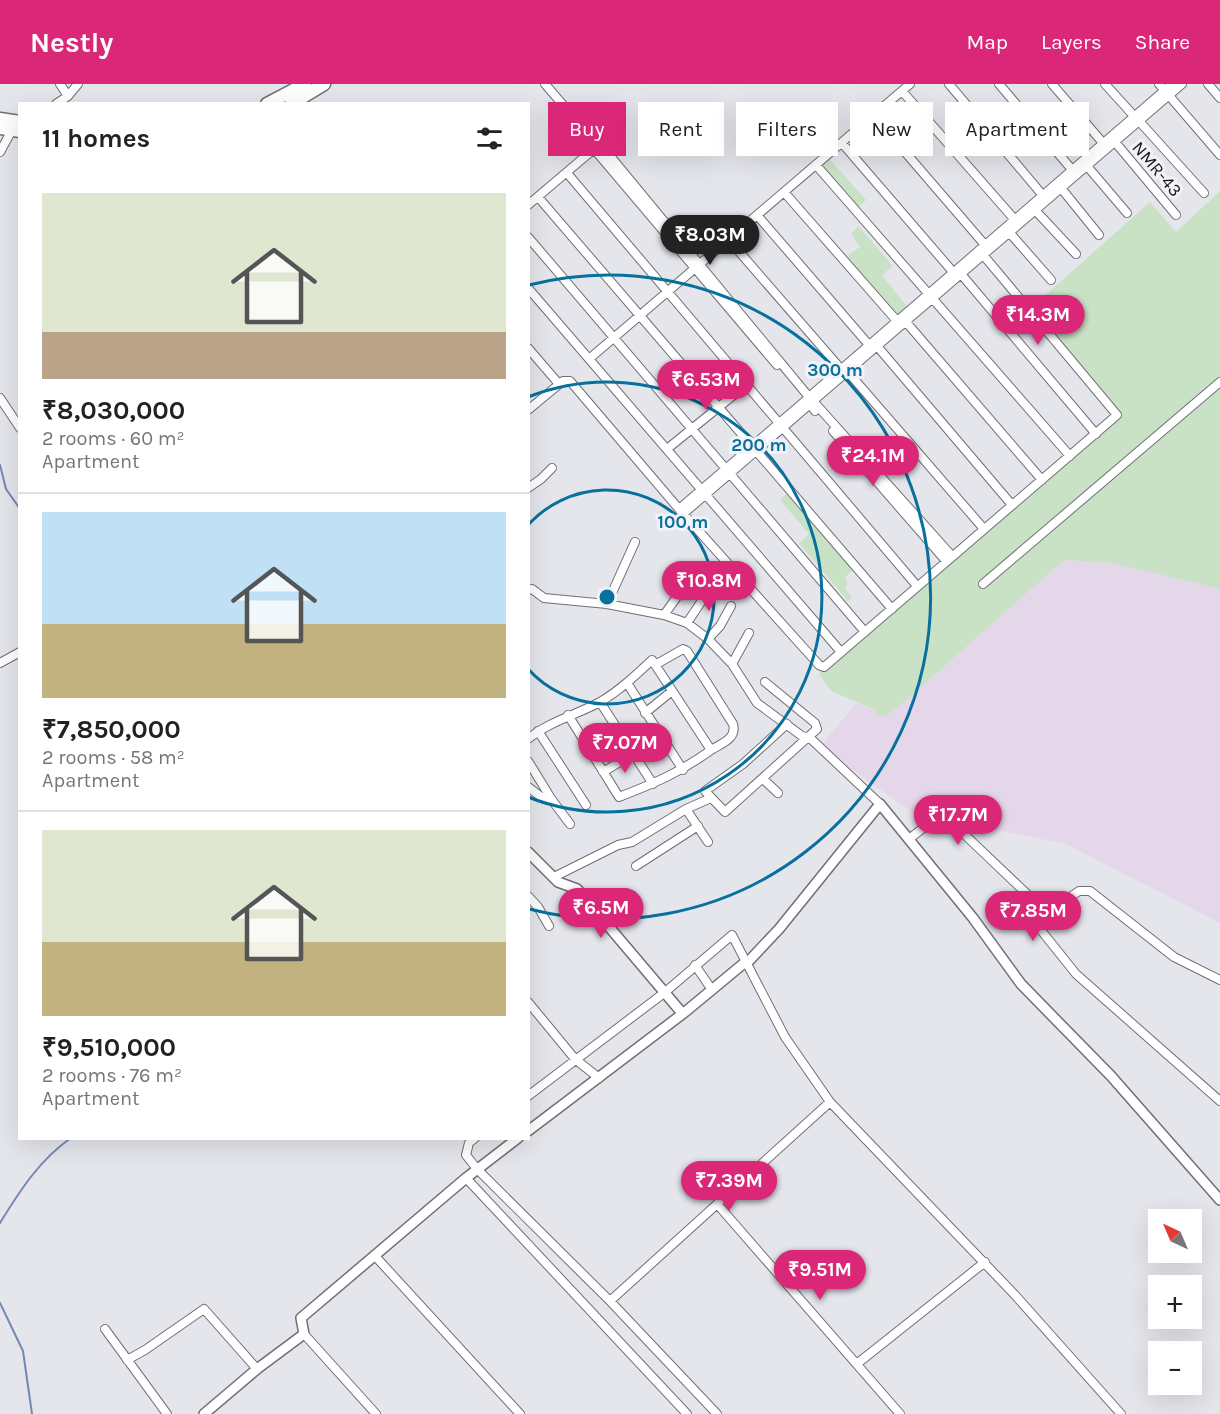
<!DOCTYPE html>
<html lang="en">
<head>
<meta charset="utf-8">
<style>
	:root { --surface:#fff; --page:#f6f6f6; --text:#222; --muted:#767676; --line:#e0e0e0; --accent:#db2777 }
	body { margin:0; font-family:Karla,sans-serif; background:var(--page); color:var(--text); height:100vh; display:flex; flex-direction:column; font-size:22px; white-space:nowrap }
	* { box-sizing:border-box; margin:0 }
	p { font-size:20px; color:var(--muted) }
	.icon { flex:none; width:33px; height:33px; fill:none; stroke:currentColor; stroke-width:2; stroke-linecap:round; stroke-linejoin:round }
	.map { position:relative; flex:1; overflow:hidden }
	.panel { position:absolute; left:18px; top:18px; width:512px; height:1038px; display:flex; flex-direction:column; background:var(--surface); border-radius:0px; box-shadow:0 6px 24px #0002 }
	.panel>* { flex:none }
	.hud { position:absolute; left:548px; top:18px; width:570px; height:54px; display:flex; gap:12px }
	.needle { width:39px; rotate:316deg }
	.fabs { position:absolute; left:1148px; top:1125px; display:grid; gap:12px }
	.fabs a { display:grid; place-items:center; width:54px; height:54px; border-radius:0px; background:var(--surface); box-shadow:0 6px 24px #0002; font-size:30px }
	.price { position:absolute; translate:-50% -51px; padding:0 14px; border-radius:21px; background:var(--accent); color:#fff; font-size:20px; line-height:39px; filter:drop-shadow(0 2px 3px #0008) }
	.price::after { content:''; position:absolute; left:50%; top:36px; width:18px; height:14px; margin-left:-9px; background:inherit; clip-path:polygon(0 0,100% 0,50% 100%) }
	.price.active { background:#222; color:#fff }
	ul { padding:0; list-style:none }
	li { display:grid; align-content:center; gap:12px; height:318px; padding:0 24px }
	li+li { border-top:2px solid var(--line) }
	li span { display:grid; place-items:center; height:186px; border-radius:0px; color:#555 }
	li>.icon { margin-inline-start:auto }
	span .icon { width:108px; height:108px; fill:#fffc; stroke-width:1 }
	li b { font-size:26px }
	h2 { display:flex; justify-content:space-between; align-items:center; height:72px; padding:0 24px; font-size:26px }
	.chip { padding:0 21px; border-radius:0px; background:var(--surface); box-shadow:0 6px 24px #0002; font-size:21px; line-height:54px }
	.chip.active { background:var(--accent); color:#fff }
	header { display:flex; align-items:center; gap:36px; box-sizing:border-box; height:84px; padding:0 30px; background:var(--accent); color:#fff }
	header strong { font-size:28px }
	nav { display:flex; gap:33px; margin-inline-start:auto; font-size:21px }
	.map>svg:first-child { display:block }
	.industrial { fill:#e5d7ea }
	.green { fill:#c9e1c4 }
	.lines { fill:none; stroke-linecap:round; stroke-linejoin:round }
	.stream { stroke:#7488b1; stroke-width:2 }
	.minor-casing { stroke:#6f6f75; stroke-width:10 }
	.tertiary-casing { stroke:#6f6f75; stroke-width:12 }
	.primary-casing { stroke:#6f6f75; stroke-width:15 }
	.minor { stroke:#fff; stroke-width:8 }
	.tertiary { stroke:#fff; stroke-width:9 }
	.primary { stroke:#fff; stroke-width:12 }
	.ring { fill:none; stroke:#08709c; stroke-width:3 }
	.labels { text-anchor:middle; stroke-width:6; stroke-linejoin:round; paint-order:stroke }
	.street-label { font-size:18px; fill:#17171a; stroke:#f2f3f9 }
	.centre { fill:#08709c; stroke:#f2f3f9; stroke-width:3 }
	.ring-label { font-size:18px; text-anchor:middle; font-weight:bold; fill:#08709c; stroke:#f2f3f9; stroke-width:6; stroke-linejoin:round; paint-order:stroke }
</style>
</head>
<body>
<header>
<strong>Nestly</strong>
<nav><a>Map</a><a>Layers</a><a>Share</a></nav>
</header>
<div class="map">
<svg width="1220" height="1330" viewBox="0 0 1220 1330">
	<rect width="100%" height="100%" fill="#e5e6ec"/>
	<path class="industrial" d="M1064,476L1113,479L1220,505V839L1066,760L913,729L820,663L856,619L888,631L893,625H896Z"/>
	<path class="green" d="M827,72L866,116L854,127L816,81Z
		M1220,107V505L1113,479L1064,476L896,625H893L888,631L879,633L875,626L831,607L819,590L1121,331L1032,223L1150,118L1176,148Z
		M858,142L893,182L882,191L908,224L897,233L847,172L860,163L851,150Z
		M789,407L855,484L845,493L848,500L845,504L852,514L848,517L799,459L809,450L780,416Z"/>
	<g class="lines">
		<path class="stream" d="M0,381L6,405L20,425
			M0,1139C19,1108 40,1075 71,1054
			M0,1219L23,1267L32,1330"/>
		<defs>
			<path id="minor" d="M60,0L68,12
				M545,0L595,58L601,61L809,313L1172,0
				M949,0L1045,114
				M999,0L1074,88
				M1052,0L1103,59
				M1105,0L1134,32
				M1159,0L1220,71
				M1208,0L1220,14
				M902,7L1015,136
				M56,20L68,12L78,0
				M874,32L985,161
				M1139,37L1204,109
				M595,58L594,65L777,281
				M1115,58L1176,131
				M842,59L953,188
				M0,68L12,46
				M816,81L1070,372
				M1087,82L1127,129
				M567,89L917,502
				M1061,104L1099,151
				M784,108L897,237
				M538,113L892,525
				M528,121L594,65
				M1035,126L1076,170
				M757,131L869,261
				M1009,148L1051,196
				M528,153L865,548
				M729,156L841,285
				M961,190L1096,350
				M528,204L841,568
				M906,238L1042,396
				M877,262L1012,421
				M528,264L559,300
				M589,275L910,0
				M848,288L984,445
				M0,314L20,344
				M528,326L563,297H570L679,425L819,581L824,583L1117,331L979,166
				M833,347L946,477
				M667,365L746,301
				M528,404L541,395L552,384
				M679,425L805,317
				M683,430L810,320L815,327
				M952,472L813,317L1182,0
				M983,500L1220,298
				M528,506L532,505L544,514L607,520L664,531L687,539L708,555L732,580L757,619L802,652L810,654L880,720
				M607,520L635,458
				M664,531L684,503
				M687,539L711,503
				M708,555L720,542L731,522
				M0,579L20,568
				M732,580L749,549
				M655,581L683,565L687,567L733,640C737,655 722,659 711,666
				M765,598L815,639L817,645L725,728L705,707L743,680L787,640
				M627,599L683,686
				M600,618L653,700
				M645,629L672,607
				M538,647L586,721
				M528,655C550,637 576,631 600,618C619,607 636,591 652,576L711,666C679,689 655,699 619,713L568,631
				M586,660L615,643
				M528,677L552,716L570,740
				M603,688L633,670
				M763,695L778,709
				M528,703L544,715L552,716
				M686,725L708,758
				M909,755L940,731H944L1047,829L1079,807H1090L1174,873L1220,896
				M636,782L698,742
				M554,793L618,761L632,758L686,725L711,714
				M528,812L538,823L549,842
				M1047,829L1040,838V845L1076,890L1220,1017
				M695,881L712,906
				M528,918L575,975L599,994
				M528,1012L664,909L732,851L785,953L830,1018L1015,1211L1121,1330
				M475,1054L469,1059L466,1071L477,1085L610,1217L717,1330
				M466,1094L687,1330
				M718,1121L900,1330
				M375,1172L520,1330
				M610,1217L830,1018
				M105,1245L167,1330
				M304,1250L376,1330
				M127,1276L145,1266L204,1225L257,1285
				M858,1279L985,1178"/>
			<path id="tertiary" d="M528,768L558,798L577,805L682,929
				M528,1047L685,928L743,880H746L779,845L880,720L973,834L1021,900L1111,992L1220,1116
				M204,1330L257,1285L304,1250L301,1234L466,1094L518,1054"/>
			<path id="primary" d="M267,20L305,0
				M291,20L324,0
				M0,35L20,38
				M0,44L20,47"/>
		</defs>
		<use href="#minor" class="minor-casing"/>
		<use href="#tertiary" class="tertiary-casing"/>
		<use href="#primary" class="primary-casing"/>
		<use href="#minor" class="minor"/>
		<use href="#tertiary" class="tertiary"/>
		<use href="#primary" class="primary"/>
	</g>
	<g class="ring">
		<path d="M528 441A107 107 0 1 1 528 585"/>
		<path d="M528 313A215 215 0 1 1 528 713"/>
		<path d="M529 201A322 322 0 1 1 529 825"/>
	</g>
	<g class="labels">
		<g class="street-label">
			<text transform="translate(1157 85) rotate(50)" y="6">NMR-43</text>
		</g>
	</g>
	<circle cx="607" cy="513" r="9" class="centre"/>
	<g class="ring-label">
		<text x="835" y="292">300 m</text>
		<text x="759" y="367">200 m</text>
		<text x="683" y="444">100 m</text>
	</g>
</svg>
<div class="fabs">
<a><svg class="needle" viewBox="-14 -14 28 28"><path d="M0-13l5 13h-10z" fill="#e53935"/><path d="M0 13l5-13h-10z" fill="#767676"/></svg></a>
<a>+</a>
<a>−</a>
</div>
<b class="price active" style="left:710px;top:182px">₹8.03M</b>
<b class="price" style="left:1038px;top:262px">₹14.3M</b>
<b class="price" style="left:706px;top:327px">₹6.53M</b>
<b class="price" style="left:873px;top:403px">₹24.1M</b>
<b class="price" style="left:709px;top:528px">₹10.8M</b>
<b class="price" style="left:625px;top:690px">₹7.07M</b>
<b class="price" style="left:958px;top:762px">₹17.7M</b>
<b class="price" style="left:601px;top:855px">₹6.5M</b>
<b class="price" style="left:1033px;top:858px">₹7.85M</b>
<b class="price" style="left:729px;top:1128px">₹7.39M</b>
<b class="price" style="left:820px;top:1217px">₹9.51M</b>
<div class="hud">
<a class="chip active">Buy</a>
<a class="chip">Rent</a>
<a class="chip">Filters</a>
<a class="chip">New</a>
<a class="chip">Apartment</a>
</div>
<section class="panel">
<h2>11 homes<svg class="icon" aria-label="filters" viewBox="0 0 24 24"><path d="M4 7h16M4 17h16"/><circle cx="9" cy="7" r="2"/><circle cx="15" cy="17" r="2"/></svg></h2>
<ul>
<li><span style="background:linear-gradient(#dfe7d0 75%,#b9a48a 0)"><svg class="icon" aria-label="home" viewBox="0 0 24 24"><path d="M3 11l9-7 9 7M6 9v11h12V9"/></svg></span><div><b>₹8,030,000</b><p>2 rooms · 60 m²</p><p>Apartment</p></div></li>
<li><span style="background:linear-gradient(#bfe0f5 60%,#c2b280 0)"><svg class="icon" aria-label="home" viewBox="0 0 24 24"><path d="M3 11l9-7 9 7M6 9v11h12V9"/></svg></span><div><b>₹7,850,000</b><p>2 rooms · 58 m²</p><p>Apartment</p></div></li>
<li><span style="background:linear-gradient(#dfe7d0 60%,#c2b280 0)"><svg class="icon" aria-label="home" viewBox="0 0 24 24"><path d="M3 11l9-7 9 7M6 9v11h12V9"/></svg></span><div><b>₹9,510,000</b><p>2 rooms · 76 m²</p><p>Apartment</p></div></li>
</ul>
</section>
</div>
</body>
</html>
